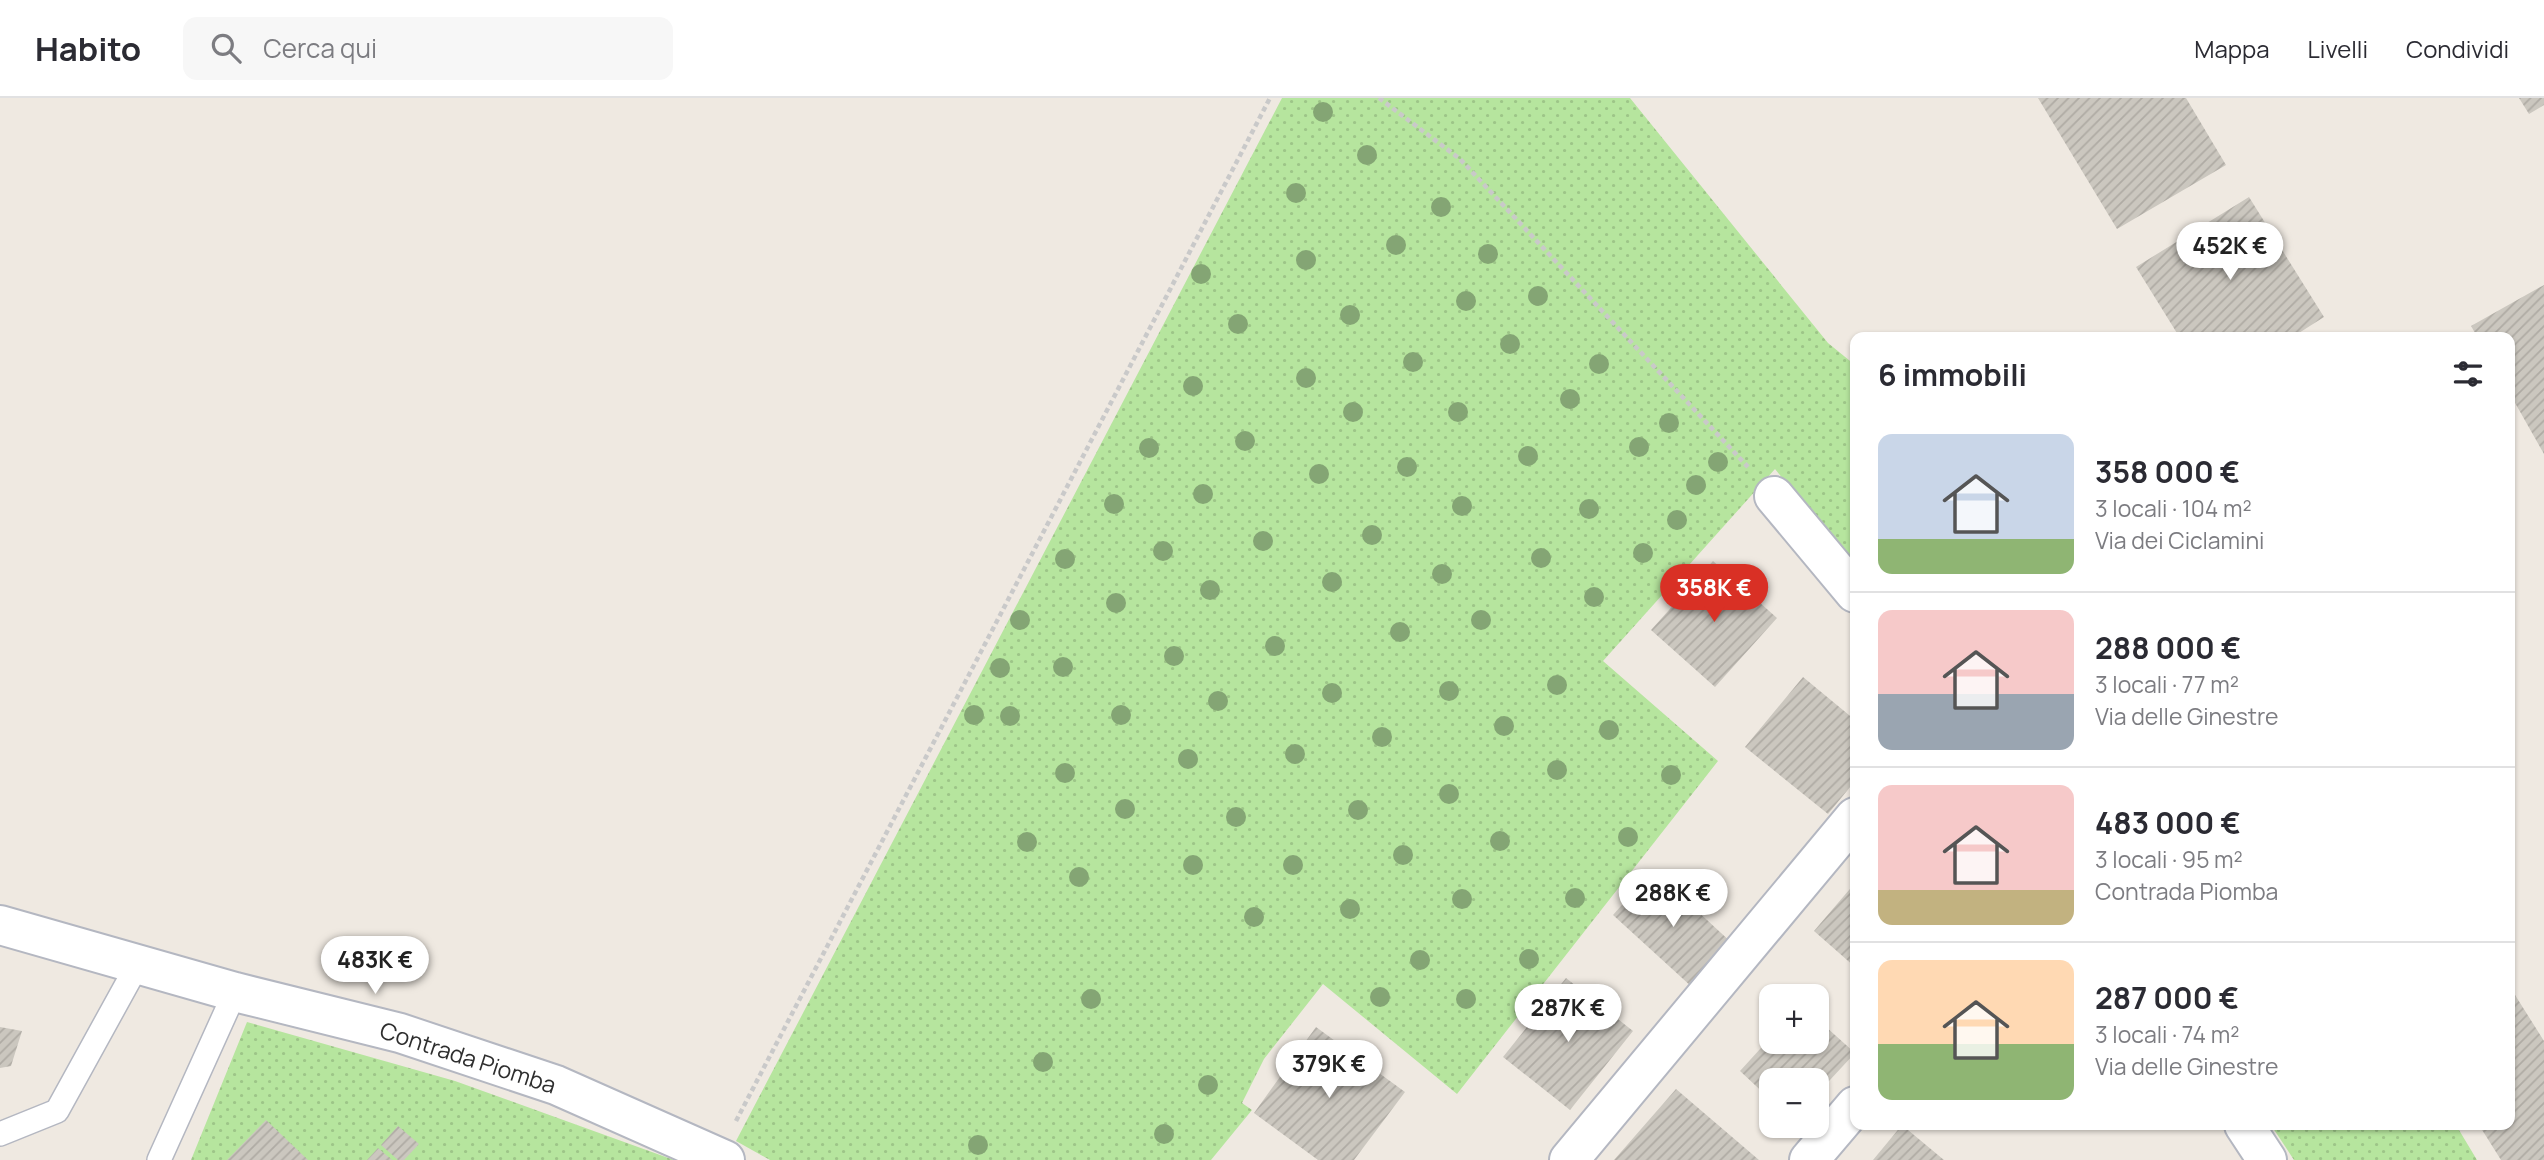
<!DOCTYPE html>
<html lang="it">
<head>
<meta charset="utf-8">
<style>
	:root { --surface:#fff; --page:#f7f7f7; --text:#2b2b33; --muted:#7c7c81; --line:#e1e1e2; --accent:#d93025 }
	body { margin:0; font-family:Manrope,sans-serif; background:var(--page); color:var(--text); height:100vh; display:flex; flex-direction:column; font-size:26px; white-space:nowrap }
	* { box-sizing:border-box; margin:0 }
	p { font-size:23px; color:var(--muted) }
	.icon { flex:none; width:38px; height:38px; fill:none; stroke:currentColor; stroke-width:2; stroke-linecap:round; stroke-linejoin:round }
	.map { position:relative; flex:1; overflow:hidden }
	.panel { position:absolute; left:1850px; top:234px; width:665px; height:798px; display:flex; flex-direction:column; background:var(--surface); border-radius:14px; box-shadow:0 2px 5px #0004 }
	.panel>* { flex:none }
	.controls { position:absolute; left:1759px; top:886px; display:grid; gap:14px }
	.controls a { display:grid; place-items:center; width:70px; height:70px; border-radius:14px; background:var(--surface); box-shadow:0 2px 5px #0004; font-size:35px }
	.price { position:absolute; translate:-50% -60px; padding:0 16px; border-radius:24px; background:#fff; color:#222; font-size:23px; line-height:46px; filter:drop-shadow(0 2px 4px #0008) }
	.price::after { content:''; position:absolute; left:50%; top:42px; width:21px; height:16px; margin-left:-10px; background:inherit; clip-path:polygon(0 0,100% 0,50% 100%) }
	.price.on { background:var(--accent); color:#fff }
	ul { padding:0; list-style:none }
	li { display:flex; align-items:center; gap:21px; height:175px; padding:0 28px }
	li+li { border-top:2px solid var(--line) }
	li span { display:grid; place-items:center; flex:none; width:196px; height:140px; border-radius:14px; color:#555 }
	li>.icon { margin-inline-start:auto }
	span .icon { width:84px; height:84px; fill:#fffc; stroke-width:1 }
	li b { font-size:30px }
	h2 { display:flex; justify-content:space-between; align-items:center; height:84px; padding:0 28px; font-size:30px }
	header { display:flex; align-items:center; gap:42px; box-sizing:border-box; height:98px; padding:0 35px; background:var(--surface); border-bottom:2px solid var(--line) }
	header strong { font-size:33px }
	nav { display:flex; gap:38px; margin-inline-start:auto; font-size:24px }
	.search { width:490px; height:63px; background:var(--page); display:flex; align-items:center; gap:18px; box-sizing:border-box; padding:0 24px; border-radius:14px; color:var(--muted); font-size:26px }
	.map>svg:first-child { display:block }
	.grass { fill:url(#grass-dots) }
	.building { fill:url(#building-hatch) }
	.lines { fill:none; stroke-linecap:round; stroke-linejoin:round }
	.lane-casing { stroke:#b4b7c1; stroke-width:26 }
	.street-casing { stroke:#b4b7c1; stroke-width:42 }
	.path { stroke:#c9c9c9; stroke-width:4.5; stroke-dasharray:5 3.5; stroke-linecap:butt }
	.lane { stroke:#fff; stroke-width:23 }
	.street { stroke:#fff; stroke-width:38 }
	.tree { fill:#84a574 }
	.labels { text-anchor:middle; stroke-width:5; stroke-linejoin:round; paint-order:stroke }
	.street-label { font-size:23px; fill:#2e2e2e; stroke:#fff }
</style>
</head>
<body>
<header>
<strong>Habito</strong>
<div class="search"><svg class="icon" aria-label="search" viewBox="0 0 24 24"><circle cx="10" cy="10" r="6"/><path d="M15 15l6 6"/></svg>Cerca qui</div>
<nav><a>Mappa</a><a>Livelli</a><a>Condividi</a></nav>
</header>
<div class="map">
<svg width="2544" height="1062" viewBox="0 0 2544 1062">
	<defs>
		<pattern id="grass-dots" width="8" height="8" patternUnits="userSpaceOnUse" patternTransform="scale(1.75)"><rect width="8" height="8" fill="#b6e59e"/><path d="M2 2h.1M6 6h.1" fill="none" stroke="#9dc588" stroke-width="1.8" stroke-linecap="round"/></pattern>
		<pattern id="building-hatch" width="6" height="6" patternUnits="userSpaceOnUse" patternTransform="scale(1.75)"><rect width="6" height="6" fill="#cbc7bf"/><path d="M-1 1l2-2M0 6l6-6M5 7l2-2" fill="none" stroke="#afaba4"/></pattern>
	</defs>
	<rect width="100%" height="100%" fill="#efe9e1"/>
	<path class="grass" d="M1282,0H1630L1828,245L1855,267V469L1775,371L1603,563L1718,663L1457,996L1323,886L1264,961L1242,1005L1252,1012L1211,1062H770L736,1043Z
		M247,924L455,983L674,1062H191Z
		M2271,1027H2456L2477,1062H2294Z"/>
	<path class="building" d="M2038,0H2186L2226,67L2117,131Z
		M2519,0H2544V7L2529,16Z
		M2249,99L2324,219L2291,240H2180L2136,169Z
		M2544,187V356L2510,296V240H2478L2471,228Z
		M1713,463L1777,520L1715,589L1651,532Z
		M1803,579L1855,622V683L1828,716L1745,649Z
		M1653,772L1734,847L1693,890L1613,817Z
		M1855,785V869L1814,833Z
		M1566,880L1633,933L1570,1012L1503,959Z
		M2510,889L2544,943V1062H2501L2479,1027H2510Z
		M1816,920L1855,955L1816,997V982H1771V1002L1740,973L1771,939V943H1816Z
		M0,929L22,933L11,968L0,970Z
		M1316,929L1405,994L1354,1062H1318L1254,1015Z
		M1676,991L1759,1062H1614Z
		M266,1022L308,1062H227Z
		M1902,1027L1944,1062H1873Z
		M398,1028L419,1046L404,1062H398L381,1047Z
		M378,1050L392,1062H367Z"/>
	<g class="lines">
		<defs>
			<path id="lane" d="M0,1036L57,1013L138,866
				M159,1062L235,894"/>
			<path id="street" d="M1774,398L1855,495
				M0,827L235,894L400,935L556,987L725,1062
				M2244,1027L2267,1062
				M1569,1062L1855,719
				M1809,1062L1855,1008"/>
		</defs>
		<use href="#lane" class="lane-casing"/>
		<use href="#street" class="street-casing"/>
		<path class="path" d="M1379,0L1460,61L1748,369
			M736,1023L1270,0"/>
		<use href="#lane" class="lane"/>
		<use href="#street" class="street"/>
	</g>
	<g class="tree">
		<circle cx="1323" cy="14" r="10"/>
		<circle cx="1367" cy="57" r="10"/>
		<circle cx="1296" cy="95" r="10"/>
		<circle cx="1441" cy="109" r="10"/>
		<circle cx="1396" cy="147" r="10"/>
		<circle cx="1488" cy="156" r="10"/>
		<circle cx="1306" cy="162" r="10"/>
		<circle cx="1201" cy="176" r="10"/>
		<circle cx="1538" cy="198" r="10"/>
		<circle cx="1466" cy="203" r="10"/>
		<circle cx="1350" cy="217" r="10"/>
		<circle cx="1238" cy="226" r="10"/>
		<circle cx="1510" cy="246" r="10"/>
		<circle cx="1413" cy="264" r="10"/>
		<circle cx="1599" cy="266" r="10"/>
		<circle cx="1306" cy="280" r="10"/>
		<circle cx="1193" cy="288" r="10"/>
		<circle cx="1570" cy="301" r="10"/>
		<circle cx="1353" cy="314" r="10"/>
		<circle cx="1458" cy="314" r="10"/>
		<circle cx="1669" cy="325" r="10"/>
		<circle cx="1245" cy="343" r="10"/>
		<circle cx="1639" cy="349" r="10"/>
		<circle cx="1149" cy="350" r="10"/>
		<circle cx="1528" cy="358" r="10"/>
		<circle cx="1718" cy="364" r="10"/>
		<circle cx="1407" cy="369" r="10"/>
		<circle cx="1319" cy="376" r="10"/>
		<circle cx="1696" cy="387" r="10"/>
		<circle cx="1203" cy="396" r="10"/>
		<circle cx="1114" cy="406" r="10"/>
		<circle cx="1462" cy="408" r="10"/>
		<circle cx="1589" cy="411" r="10"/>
		<circle cx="1677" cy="422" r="10"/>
		<circle cx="1372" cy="437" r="10"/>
		<circle cx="1263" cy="443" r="10"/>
		<circle cx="1163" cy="453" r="10"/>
		<circle cx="1643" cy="455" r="10"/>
		<circle cx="1541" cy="460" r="10"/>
		<circle cx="1065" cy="461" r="10"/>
		<circle cx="1442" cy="476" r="10"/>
		<circle cx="1332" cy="484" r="10"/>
		<circle cx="1210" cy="492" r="10"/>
		<circle cx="1594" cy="499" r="10"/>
		<circle cx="1116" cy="505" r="10"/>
		<circle cx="1020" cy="522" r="10"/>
		<circle cx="1481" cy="522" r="10"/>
		<circle cx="1400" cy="534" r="10"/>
		<circle cx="1275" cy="548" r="10"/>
		<circle cx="1174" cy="558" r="10"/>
		<circle cx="1063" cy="569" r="10"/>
		<circle cx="1000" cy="570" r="10"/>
		<circle cx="1557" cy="587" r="10"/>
		<circle cx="1449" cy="593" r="10"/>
		<circle cx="1332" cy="595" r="10"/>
		<circle cx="1218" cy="603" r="10"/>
		<circle cx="974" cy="617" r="10"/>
		<circle cx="1121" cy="617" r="10"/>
		<circle cx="1010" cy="618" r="10"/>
		<circle cx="1504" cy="628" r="10"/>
		<circle cx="1609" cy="632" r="10"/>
		<circle cx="1382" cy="639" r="10"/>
		<circle cx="1295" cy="656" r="10"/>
		<circle cx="1188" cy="661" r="10"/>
		<circle cx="1557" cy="672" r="10"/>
		<circle cx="1065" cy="675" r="10"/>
		<circle cx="1671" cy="677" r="10"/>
		<circle cx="1449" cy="696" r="10"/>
		<circle cx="1125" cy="711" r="10"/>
		<circle cx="1358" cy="712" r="10"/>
		<circle cx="1236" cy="719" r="10"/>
		<circle cx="1628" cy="739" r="10"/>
		<circle cx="1500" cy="743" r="10"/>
		<circle cx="1027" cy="744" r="10"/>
		<circle cx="1403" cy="757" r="10"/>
		<circle cx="1193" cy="767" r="10"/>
		<circle cx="1293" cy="767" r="10"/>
		<circle cx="1079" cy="779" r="10"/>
		<circle cx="1575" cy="800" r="10"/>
		<circle cx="1462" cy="801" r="10"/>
		<circle cx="1350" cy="811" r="10"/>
		<circle cx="1254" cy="819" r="10"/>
		<circle cx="1529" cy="861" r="10"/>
		<circle cx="1420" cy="862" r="10"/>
		<circle cx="1380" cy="899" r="10"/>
		<circle cx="1091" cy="901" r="10"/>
		<circle cx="1466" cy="901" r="10"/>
		<circle cx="1043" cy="964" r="10"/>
		<circle cx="1208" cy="987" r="10"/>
		<circle cx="1164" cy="1036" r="10"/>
		<circle cx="978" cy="1047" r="10"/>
	</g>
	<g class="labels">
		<g class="street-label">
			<text transform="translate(468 960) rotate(18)" y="8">Contrada Piomba</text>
		</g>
	</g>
</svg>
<div class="controls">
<a>+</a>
<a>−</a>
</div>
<b class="price" style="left:2230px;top:184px">452K €</b>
<b class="price on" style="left:1714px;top:526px">358K €</b>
<b class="price" style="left:1673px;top:831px">288K €</b>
<b class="price" style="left:375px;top:898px">483K €</b>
<b class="price" style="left:1568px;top:946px">287K €</b>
<b class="price" style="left:1329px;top:1002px">379K €</b>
<section class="panel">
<h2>6 immobili<svg class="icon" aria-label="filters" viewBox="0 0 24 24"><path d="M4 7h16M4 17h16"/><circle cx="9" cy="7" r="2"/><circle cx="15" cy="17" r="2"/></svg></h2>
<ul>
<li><span style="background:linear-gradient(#c9d6e8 75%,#8fb573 0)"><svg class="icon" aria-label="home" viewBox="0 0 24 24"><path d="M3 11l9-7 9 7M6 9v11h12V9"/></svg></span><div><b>358 000 €</b><p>3 locali · 104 m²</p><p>Via dei Ciclamini</p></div></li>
<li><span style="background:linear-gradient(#f6c9c9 60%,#9aa5b1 0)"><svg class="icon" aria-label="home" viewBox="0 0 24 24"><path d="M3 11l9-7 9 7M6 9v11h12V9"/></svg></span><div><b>288 000 €</b><p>3 locali · 77 m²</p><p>Via delle Ginestre</p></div></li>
<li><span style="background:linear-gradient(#f6c9c9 75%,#c2b280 0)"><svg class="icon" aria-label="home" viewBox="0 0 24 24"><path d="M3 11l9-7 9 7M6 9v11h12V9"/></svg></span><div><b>483 000 €</b><p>3 locali · 95 m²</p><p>Contrada Piomba</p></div></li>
<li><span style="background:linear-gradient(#ffd9b3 60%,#8fb573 0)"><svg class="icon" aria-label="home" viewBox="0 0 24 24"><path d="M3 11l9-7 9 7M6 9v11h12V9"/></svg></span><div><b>287 000 €</b><p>3 locali · 74 m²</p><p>Via delle Ginestre</p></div></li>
</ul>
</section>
</div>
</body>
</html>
